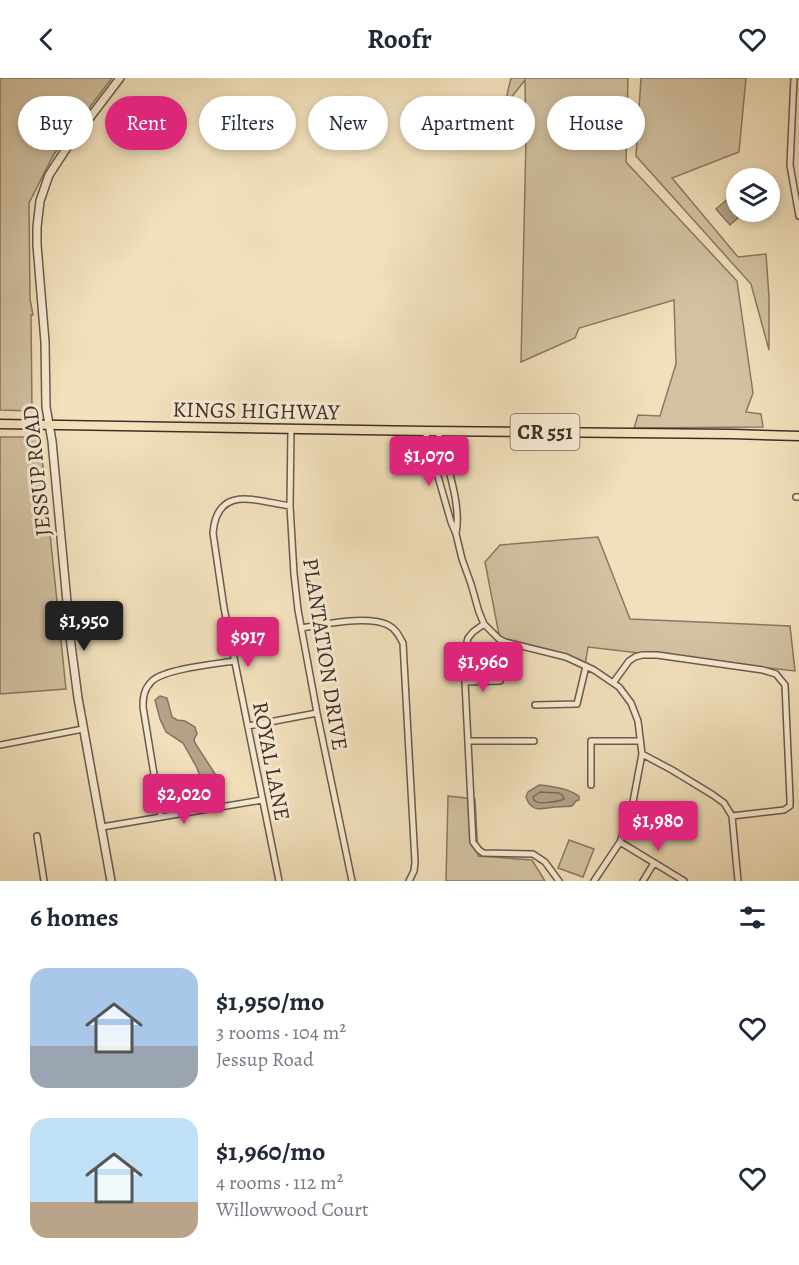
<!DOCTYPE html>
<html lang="en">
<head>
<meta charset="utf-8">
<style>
	:root { --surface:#fff; --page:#f2f2f3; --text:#1f2937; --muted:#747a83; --accent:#db2777 }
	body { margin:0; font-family:Alegreya,serif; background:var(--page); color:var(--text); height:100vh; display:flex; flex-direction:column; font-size:22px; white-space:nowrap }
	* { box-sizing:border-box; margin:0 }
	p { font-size:20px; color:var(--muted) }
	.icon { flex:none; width:33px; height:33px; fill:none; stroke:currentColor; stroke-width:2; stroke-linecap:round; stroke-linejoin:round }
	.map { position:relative; height:803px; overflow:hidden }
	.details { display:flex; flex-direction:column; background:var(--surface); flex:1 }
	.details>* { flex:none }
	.guide { position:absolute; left:18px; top:18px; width:764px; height:54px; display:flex; gap:12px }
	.tools { position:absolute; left:726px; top:90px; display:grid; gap:12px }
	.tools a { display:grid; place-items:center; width:54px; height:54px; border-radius:50%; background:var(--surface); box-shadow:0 3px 9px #0003; font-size:30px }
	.price { position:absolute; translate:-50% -51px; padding:0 14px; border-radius:6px; background:var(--accent); color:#fff; font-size:20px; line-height:39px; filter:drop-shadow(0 2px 3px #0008) }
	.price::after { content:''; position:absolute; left:50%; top:36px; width:18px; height:14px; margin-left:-9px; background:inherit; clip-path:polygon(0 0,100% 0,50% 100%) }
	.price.on { background:#222; color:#fff }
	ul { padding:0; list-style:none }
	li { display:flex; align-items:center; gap:18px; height:150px; padding:0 30px }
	li span { display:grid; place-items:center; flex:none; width:168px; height:120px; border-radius:18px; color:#555 }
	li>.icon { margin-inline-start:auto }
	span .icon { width:72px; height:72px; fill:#fffc; stroke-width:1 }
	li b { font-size:26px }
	h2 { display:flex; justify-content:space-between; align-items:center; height:72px; padding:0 30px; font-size:26px }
	.chip { padding:0 21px; border-radius:27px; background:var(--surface); box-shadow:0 3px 9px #0003; font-size:21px; line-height:54px }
	.chip.on { background:var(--accent); color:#fff }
	header { display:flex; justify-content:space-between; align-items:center; height:78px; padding:0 30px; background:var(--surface); font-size:27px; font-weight:700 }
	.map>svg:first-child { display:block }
	.green { fill:#d3c2a2; stroke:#897865; stroke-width:1.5 }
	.water { fill:#b4a389; stroke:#857462; stroke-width:1.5 }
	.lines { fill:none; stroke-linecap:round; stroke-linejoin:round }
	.shore { stroke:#7a6858; stroke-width:1.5 }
	.minor-casing { stroke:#6c5a4d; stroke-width:8 }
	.tertiary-casing { stroke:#6c5a4d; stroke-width:10 }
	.primary-casing { stroke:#3f2e28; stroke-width:11 }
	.minor { stroke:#f6ebd3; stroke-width:5 }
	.tertiary { stroke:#f6ebd3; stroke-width:7 }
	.primary { stroke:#f1e0bb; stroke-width:8 }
	.labels { text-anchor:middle; stroke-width:6; stroke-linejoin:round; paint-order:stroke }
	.shield { fill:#f6ebd3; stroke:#76675b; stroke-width:1.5 }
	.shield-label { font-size:21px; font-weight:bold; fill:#3f2e28 }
	.street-label { font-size:22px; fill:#3f2e28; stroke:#f6ebd3 }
</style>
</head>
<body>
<header><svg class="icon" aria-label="back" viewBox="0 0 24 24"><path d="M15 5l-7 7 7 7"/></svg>Roofr<svg class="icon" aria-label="heart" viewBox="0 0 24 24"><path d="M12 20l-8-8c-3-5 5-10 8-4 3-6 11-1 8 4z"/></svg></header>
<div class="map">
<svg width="799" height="803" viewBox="0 0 799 803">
	<rect width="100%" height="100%" fill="#f1e0bb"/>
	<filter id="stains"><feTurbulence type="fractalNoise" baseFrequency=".00333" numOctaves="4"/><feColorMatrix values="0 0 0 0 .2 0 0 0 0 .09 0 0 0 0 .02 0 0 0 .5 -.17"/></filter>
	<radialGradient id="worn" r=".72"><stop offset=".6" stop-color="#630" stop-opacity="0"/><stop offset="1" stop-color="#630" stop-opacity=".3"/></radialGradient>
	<path class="green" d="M0,0H112L54,76L29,125L30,221L33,237H31L32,333L0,332Z
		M511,0H628L626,84L737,203L753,315L746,334L761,336L763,349L634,350L638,337L660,338L676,286L674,222L579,250L575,260L521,284L526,60L525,2L510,21L507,17Z
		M641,0H746L739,74L672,100L738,179L766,176L769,219V272L751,206L636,78Z
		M0,359H40L66,611L0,616Z
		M598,459L630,541L790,548L795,593L588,569L585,587L500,562L485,484L500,467Z
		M448,718L475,721L478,778L532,782L545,803H446Z
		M569,762L594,771L583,799L558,790Z"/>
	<path class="water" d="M730,119L736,126L732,132L738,140L730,147L716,131Z
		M160,618L167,620L172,639L177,642L185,643L195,649L197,656L194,661L195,665L217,699L216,705L213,707C206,704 199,698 197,690L183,665L166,654L160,641L155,622Z
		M539,707C553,708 567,710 579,718V722L576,723L572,728C567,729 562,728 556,729C542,730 532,736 526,719L528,714Z"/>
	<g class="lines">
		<path class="shore" d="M540,714L559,715L563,718L564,721C560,723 539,727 535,723C533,722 533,720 533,719Z"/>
		<defs>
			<path id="minor" d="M794,0L790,87L799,138
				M291,351L290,428L294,496L298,532L317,635L352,803
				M425,353L451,444L456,456L462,481L471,506L479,534L484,546L499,561L505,564L566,579L594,592L619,609L631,625L638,643L642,676L632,729L620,764L594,803
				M438,353C445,383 462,425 456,455
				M796,419H799
				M484,546L473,554L468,560L466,568L465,604L473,764L479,772L483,775L533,776L545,784L559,803
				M302,550C323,546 369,537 388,547C396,551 399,558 403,565L415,784L414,793L409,803
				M465,604L500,603
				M613,605L629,583L635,579L642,577H657L763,592L776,596L785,607L790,721V728L784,732L732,738L724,725L713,717L672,692L642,676
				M535,627L577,626L586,588
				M248,648L317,635
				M468,663H534
				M0,667L83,651
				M591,707V663H640
				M732,738L738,803
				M161,739L143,629C143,619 144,611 152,603C165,591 215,586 234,583
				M102,749L262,722
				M37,758L44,803
				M620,764L684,803
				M279,803L224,530L213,455C217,406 256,423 290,428
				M643,803L654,785"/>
			<path id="tertiary" d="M111,803L78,620L71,567L52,363L46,329L45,264L37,167V149L40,123L49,97L66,71L120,0"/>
			<path id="primary" d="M0,346L425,353L733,356L799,358"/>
		</defs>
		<use href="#minor" class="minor-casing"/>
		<use href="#tertiary" class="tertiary-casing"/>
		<use href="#primary" class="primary-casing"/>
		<use href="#minor" class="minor"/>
		<use href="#tertiary" class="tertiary"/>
		<use href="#primary" class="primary"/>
	</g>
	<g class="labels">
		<rect class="shield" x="510.5" y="336" width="69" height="36" rx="4.5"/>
		<g class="shield-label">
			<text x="545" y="361">CR 551</text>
		</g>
		<g class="street-label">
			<text transform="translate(256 332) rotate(1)" y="8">KINGS HIGHWAY</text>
			<text transform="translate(36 393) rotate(-96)" y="8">JESSUP ROAD</text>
			<text transform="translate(326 576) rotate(81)" y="8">PLANTATION DRIVE</text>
			<text transform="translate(272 683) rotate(79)" y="8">ROYAL LANE</text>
		</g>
	</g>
	<rect width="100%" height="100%" filter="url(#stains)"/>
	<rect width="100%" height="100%" fill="url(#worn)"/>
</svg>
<div class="tools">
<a><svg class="icon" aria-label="layers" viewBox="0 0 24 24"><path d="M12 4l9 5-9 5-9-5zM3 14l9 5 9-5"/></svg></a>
</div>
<b class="price" style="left:429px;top:409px">$1,070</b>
<b class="price on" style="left:84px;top:574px">$1,950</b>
<b class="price" style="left:248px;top:590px">$917</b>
<b class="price" style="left:483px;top:615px">$1,960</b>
<b class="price" style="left:184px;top:747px">$2,020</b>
<b class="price" style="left:658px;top:774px">$1,980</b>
<div class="guide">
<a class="chip">Buy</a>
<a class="chip on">Rent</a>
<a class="chip">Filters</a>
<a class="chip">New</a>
<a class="chip">Apartment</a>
<a class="chip">House</a>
</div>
</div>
<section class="details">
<h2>6 homes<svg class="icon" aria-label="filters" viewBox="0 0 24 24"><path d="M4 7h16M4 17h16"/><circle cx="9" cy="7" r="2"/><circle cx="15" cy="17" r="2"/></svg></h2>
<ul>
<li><span style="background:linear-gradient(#a9c7e8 65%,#9aa5b1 0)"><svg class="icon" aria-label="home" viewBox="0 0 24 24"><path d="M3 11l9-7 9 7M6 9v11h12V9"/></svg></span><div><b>$1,950/mo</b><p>3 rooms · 104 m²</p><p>Jessup Road</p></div><svg class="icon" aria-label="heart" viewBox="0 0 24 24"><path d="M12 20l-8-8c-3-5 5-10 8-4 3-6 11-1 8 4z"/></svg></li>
<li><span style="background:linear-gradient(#bfe0f5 70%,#b9a48a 0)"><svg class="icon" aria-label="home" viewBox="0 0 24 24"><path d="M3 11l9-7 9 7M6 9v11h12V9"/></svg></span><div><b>$1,960/mo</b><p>4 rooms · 112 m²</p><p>Willowwood Court</p></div><svg class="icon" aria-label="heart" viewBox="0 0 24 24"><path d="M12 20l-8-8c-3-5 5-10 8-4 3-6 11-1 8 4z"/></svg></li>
</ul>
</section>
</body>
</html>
